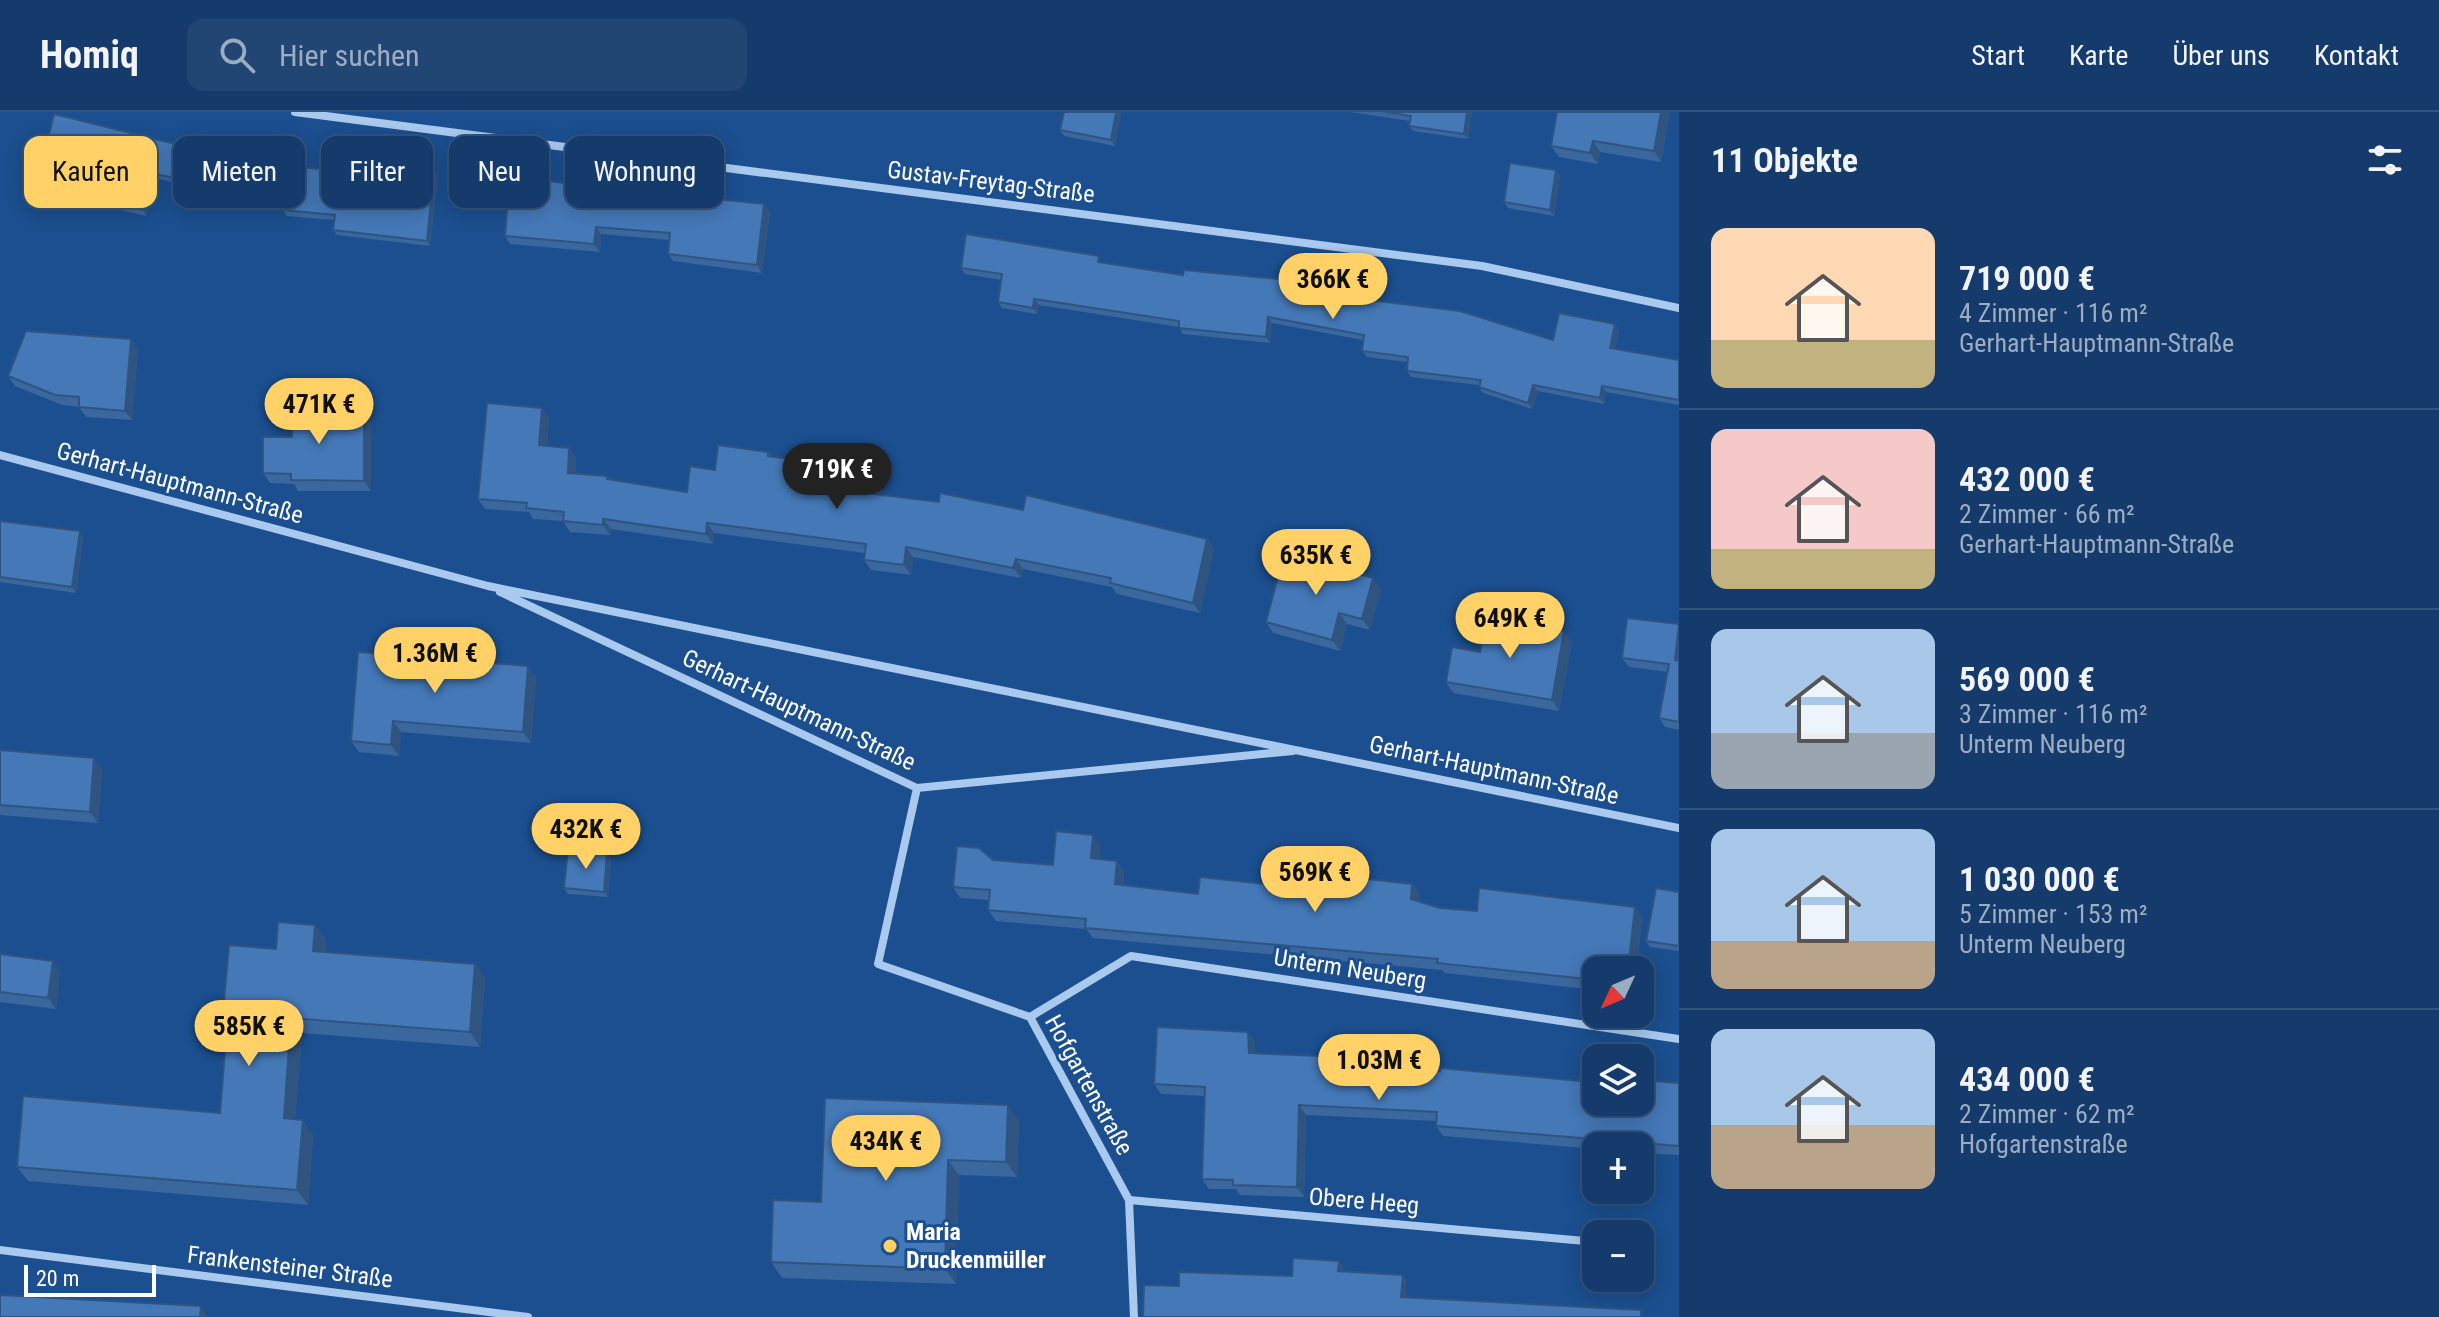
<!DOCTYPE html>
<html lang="de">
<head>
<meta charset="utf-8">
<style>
	:root { --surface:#143b6b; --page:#214673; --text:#f1f3f6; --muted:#9dadc1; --line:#33557e; --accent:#ffd166 }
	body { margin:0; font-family:"Roboto Condensed",sans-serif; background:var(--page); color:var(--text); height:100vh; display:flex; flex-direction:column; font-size:30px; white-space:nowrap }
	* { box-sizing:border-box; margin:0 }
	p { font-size:26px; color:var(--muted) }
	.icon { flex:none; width:44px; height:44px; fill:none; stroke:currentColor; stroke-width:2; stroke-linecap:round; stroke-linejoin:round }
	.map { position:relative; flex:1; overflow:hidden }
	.side { display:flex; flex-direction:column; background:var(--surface); width:760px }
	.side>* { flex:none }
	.hud { position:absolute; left:24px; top:24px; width:760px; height:72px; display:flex; gap:16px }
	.needle { width:52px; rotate:226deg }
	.controls { position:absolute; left:1582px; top:844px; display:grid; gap:16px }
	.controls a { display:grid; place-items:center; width:72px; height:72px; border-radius:16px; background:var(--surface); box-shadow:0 4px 20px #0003,0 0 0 2px var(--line); font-size:40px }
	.scale { position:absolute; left:24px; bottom:20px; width:132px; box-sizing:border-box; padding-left:8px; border:4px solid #fff; border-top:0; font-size:22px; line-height:28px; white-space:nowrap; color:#fff; -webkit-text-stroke:6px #1b4f8f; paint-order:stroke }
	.price { position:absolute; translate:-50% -68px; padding:0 18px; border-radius:28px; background:var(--accent); color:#111; font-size:26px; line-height:52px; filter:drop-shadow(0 2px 4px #0008) }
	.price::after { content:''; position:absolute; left:50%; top:48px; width:24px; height:18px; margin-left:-12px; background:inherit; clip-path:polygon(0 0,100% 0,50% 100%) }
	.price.current { background:#222; color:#fff }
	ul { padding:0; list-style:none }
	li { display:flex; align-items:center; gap:24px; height:200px; padding:0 32px }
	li+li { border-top:2px solid var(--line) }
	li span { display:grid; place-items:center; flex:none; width:224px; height:160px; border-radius:16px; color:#555 }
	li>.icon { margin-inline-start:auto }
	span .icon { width:96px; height:96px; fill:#fffc; stroke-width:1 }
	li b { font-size:34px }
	h2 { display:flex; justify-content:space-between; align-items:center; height:96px; padding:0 32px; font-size:34px }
	.chip { padding:0 28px; border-radius:16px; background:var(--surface); box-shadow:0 4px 20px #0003,0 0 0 2px var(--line); font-size:28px; line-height:72px }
	.chip.current { background:var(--accent); color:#111 }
	header { display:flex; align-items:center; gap:48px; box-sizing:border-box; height:112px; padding:0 40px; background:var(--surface); border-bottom:2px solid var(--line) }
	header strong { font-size:38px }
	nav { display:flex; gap:44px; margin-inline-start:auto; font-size:28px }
	.search { width:560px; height:72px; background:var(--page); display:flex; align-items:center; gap:20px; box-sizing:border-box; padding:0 28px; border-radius:16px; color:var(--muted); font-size:30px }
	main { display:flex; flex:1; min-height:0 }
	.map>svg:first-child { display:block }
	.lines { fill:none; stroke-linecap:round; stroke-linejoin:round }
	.minor { stroke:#a9c9ee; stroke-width:8 }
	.wall { fill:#3a679d }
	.shaded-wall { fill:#305480 }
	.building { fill:#4478b7; stroke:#305480; stroke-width:2 }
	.poi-dot { fill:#ffd166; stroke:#1b4f8f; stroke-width:3 }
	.labels { text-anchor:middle; stroke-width:6; stroke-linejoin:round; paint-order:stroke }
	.street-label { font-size:24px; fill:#fff; stroke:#1b4f8f }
	.poi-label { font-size:24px; font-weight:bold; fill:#fff; stroke:#1b4f8f; text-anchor:start }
</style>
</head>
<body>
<header>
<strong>Homiq</strong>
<div class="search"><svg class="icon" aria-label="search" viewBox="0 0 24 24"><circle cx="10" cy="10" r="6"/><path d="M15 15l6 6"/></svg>Hier suchen</div>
<nav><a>Start</a><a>Karte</a><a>Über uns</a><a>Kontakt</a></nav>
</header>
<main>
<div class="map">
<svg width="1679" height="1205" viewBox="0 0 1679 1205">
	<rect width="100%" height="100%" fill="#1b4f8f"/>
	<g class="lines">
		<path class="minor" d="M295,0L1482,154L1679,196
			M0,343L488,474L1679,716
			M500,480L917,676L1293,639
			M917,676L878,852L1030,905L1129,1088L1134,1205
			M1030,905L1131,844L1679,927
			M1129,1088L1596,1130
			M0,1138L528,1205"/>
	</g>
	<path class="wall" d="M1064,0H1121L1115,34L1064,24L1060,18Z
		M1350,0H1472L1468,27L1413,19L1409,14L1410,9Z
		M1670,0L1661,50L1600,40L1598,52L1559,45L1551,34Z
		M45,39L244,49L248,54L241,85L155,66L146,104L79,88L75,83L82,53L49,45Z
		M434,58L438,64L430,134L337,123L333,118L334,108L287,104L283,98L340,59Z
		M1556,58L1560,64L1554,104L1508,96L1504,90Z
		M509,73L770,99L762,161L673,149L668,142L669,128L601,122L600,140L510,132L505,124Z
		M1103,151L1183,163L1329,172L1333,178L1332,184L1553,228L1615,212L1619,219L1615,237L1679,248V293L1606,280L1604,292L1538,279L1532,297L1483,281L1479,275V273L1411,265L1407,259L1408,250L1367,245L1362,239L1363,228L1272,211L1270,231L1183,222L1179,215L1039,193L1037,202L1002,196L998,190L1002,168L965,162L961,156Z
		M138,237L132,308L86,305L79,295L62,293L15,274L8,264Z
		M549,306L547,334L569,336L576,346L575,361L607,364L610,368L687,380L715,358L768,340L772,344L883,369L881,383L939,390L1023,398L1207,427L1214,437L1200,501L1117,482L1112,475L1023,457L1021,466L913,445L911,463L871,458L864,448V441L714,421L713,432L611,417L610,423L570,420L563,409L533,407L529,400L485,397L478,387Z
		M371,307V379H298L294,372L270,371L263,361Z
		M0,409L83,425L76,481L0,470Z
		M1381,477L1370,518L1347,512L1340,539L1273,521L1266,510Z
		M1679,512V618L1665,615L1659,606L1668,560L1629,555L1622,546Z
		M1572,530L1559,599L1453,581L1446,570L1480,540Z
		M358,540L528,554L536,565L531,631L401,620L399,644L359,640L351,629Z
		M0,638L102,657L98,711L0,703Z
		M1093,723L1100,734L1099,747L1117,749L1124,759L1123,773L1198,782L1322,778L1412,772L1420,782L1419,789L1440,796L1477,799L1642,805L1637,858H1596V878L1445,861L1442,858L1093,826L1086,817L996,809L988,798L989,788L960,786L953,775L993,748L1053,753Z
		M611,746L608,785L568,782L564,776Z
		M1679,780V839L1650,835L1646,829Z
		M315,813L326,828L325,840L475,852L485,867L480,935L302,921L295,1007L313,1023L308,1093L28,1069L17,1055L220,1001L228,906L223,900L276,837Z
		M0,842L60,859L56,897L0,890Z
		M1255,929V941L1350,954L1579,969L1679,971V1043L1640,1041V1034H1596V1037L1443,1024L1436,1014V1009L1306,1003L1304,1085L1240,1083L1236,1077H1209L1202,1067L1205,984L1161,982L1154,972Z
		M1019,1008L1017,1065L959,1063L956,1172L782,1166L771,1150L821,1090Z"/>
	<path class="shaded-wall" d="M1116,0H1121L1115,34L1111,28Z
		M1467,0H1472L1468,27L1464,22Z
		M1661,0H1670L1661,50L1654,39Z
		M1593,29L1600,40L1598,52L1590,41Z
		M244,49L248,54L241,85L237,79Z
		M434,58L438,64L430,134L427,129Z
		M1556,58L1560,64L1554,104L1550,98Z
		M151,61L155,66L146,104L143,98Z
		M764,92L770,99L762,161L757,153Z
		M596,115L601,122L600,140L594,132Z
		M1329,172L1333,178L1331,189L1327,183Z
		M1034,187L1039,193L1037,202L1033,196Z
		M1268,205L1272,211L1270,231L1266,225Z
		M1615,212L1619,219L1614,242L1610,236Z
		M131,227L138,237L132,308L125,299Z
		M1533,273L1538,279L1532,297L1528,291Z
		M1602,274L1606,280L1604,292L1600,286Z
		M542,296L549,306L546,343L539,333Z
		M364,297L371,307V379L364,369Z
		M569,336L576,346L575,371L568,361Z
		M876,358L883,369L880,392L873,382Z
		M603,407L611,417L610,423L603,413Z
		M707,411L714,421L713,432L706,422Z
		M80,419L83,425L76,481L72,475Z
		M1207,427L1214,437L1200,501L1193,491Z
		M906,435L913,445L911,463L904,453Z
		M1016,447L1023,457L1021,466L1013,456Z
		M1373,466L1381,477L1370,518L1362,507Z
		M1339,501L1347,512L1340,539L1332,528Z
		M1679,512V554L1675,548Z
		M1564,519L1572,530L1559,599L1552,588Z
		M528,554L536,565L531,631L523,620Z
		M393,609L401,620L399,644L391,633Z
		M94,646L102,657L98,711L90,700Z
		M1093,723L1100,734L1099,757L1091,746Z
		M607,741L611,746L608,785L604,780Z
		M1117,749L1124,759L1122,783L1115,772Z
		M1412,772L1420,782L1419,797L1411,787Z
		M1635,795L1642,805L1637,858H1628Z
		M315,813L326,828L323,854L313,839Z
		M53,849L60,859L56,897L48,886Z
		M475,852L485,867L480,935L470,920Z
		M291,906L302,921L294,1021L284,1006Z
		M1248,920L1255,929V951L1249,941Z
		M1344,945L1351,955L1344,954Z
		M1008,993L1019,1008L1017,1065L1006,1050Z
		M1299,993L1306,1003L1304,1085L1297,1075Z
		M303,1008L313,1023L308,1093L297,1078Z
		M948,1048L959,1063L956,1172L945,1157Z
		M1339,1149L1344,1155L1343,1166L1338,1159Z
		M1403,1163L1407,1170L1406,1192L1401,1185Z
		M201,1194L208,1205H200Z"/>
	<path class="building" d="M1064,0H1116L1111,28L1060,18Z
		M1385,0H1467L1464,22L1409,14L1411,4Z
		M1557,0H1661L1654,39L1593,29L1590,41L1551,34Z
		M54,2L244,49L237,79L151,61L143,98L75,83L83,48L45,39Z
		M341,47L434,58L427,129L333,118L335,103L283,98L288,54L340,59Z
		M1510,51L1556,58L1550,98L1504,90Z
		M529,67L764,92L757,153L668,142L670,121L596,115L594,132L505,124L509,73L528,74Z
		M966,122L1099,144L1098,150L1183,163L1184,158L1329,172L1327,183L1460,199L1553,228L1559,201L1615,212L1610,236L1679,248V288L1602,274L1600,286L1533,273L1528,291L1479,275L1481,268L1407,259L1408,245L1362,239L1364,223L1268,205L1266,225L1179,216V209L1034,187L1033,196L998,190L1002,162L961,156Z
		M26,219L131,227L125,299L79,295V285L55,283L8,264Z
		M487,291L542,296L539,333L569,336L568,361L607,364V367L687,380L690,354L715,358L718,333L768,340V344L876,358L873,382L939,390L940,381L1023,398L1026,383L1207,427L1193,491L1110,471L1111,466L1016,447L1013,456L906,435L904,453L864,448L866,432L707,411L706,422L603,407V413L563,409L564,400L526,396L527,391L478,387Z
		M292,296L364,297V369L291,368V362L263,361V325H292Z
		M0,409L80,419L72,475L0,465Z
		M1284,442L1373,466L1362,507L1339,501L1332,528L1266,510Z
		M1486,505L1564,519L1552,588L1446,570L1452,535L1480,540Z
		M1627,506L1679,512L1675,548L1679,549V610L1659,606L1669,552L1622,546Z
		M358,540L528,554L523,620L393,609L391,633L351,629Z
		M0,638L94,646L90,700L0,693Z
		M1056,719L1093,723L1091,746L1117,749L1115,772L1198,782L1200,765L1322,778L1324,762L1412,772L1411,787L1440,796L1477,799L1479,776L1635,795L1628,858H1596V868L1437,851L1438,847L1085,816L1086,807L988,798L990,778L953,775L957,734L979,736L993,748L1053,753Z
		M568,737L607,741L604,780L564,776Z
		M1656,776L1679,780V834L1646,829Z
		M278,810L315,813L313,839L475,852L470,920L291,906L284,1006L303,1008L297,1078L17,1055L23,984L220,1001L228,901L223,900L229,833L276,837Z
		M0,842L53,849L48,886L0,880Z
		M1157,915L1248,920L1249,941L1344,945V954L1440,959V956L1579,969L1580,963L1596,964V990H1640V968L1679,971V1034L1436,1014L1437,1000L1299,993L1297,1075L1233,1073V1068L1202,1067L1205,975L1154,972Z
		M825,986L1008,993L1006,1050L948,1048L945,1157L771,1150L773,1088L821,1090Z
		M1293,1146L1339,1149L1338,1159L1403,1163L1401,1185L1641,1198V1205H1143L1144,1173L1179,1174V1160L1292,1164Z
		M0,1183L201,1194L200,1205H0Z"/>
	<circle class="poi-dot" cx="890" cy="1134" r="8"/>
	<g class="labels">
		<g class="street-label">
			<text transform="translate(991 70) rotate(7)" y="8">Gustav-Freytag-Straße</text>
			<text transform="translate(180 371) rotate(15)" y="8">Gerhart-Hauptmann-Straße</text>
			<text transform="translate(799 598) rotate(25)" y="8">Gerhart-Hauptmann-Straße</text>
			<text transform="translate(1494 658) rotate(12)" y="8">Gerhart-Hauptmann-Straße</text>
			<text transform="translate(1350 857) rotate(9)" y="8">Unterm Neuberg</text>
			<text transform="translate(1089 973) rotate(61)" y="8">Hofgartenstraße</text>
			<text transform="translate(1364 1089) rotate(5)" y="8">Obere Heeg</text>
			<text transform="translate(290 1155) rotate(7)" y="8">Frankensteiner Straße</text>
		</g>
		<g class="poi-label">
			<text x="906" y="1128">Maria<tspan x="906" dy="28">Druckenmüller</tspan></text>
		</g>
	</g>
</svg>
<div class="controls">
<a><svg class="needle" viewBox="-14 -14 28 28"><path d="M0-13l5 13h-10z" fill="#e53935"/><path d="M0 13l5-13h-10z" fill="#9dadc1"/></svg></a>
<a><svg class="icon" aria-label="layers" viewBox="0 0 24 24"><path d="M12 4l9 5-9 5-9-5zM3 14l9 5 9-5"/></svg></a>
<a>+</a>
<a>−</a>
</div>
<div class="scale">20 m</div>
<b class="price" style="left:1333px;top:209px">366K €</b>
<b class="price" style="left:319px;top:334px">471K €</b>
<b class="price current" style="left:837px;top:399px">719K €</b>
<b class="price" style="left:1316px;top:485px">635K €</b>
<b class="price" style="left:1510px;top:548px">649K €</b>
<b class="price" style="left:435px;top:583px">1.36M €</b>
<b class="price" style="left:586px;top:759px">432K €</b>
<b class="price" style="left:1315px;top:802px">569K €</b>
<b class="price" style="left:249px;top:956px">585K €</b>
<b class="price" style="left:1379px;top:990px">1.03M €</b>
<b class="price" style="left:886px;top:1071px">434K €</b>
<div class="hud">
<a class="chip current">Kaufen</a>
<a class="chip">Mieten</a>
<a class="chip">Filter</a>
<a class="chip">Neu</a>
<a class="chip">Wohnung</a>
</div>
</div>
<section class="side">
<h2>11 Objekte<svg class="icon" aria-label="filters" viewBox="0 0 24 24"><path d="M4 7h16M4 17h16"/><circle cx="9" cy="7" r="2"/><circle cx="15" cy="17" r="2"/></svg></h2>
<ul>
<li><span style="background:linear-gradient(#ffd9b3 70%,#c2b280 0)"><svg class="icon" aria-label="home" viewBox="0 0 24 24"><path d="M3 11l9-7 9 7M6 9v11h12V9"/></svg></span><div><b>719 000 €</b><p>4 Zimmer · 116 m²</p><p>Gerhart-Hauptmann-Straße</p></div></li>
<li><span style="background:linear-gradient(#f6c9c9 75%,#c2b280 0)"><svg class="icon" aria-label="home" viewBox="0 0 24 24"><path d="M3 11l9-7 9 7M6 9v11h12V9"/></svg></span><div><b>432 000 €</b><p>2 Zimmer · 66 m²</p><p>Gerhart-Hauptmann-Straße</p></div></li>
<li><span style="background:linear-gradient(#a9c7e8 65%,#9aa5b1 0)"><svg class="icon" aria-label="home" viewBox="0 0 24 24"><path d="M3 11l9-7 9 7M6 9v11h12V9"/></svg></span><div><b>569 000 €</b><p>3 Zimmer · 116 m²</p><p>Unterm Neuberg</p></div></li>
<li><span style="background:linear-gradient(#a9c7e8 70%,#b9a48a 0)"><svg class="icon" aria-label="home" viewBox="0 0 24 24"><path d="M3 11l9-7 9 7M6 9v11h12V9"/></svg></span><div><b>1 030 000 €</b><p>5 Zimmer · 153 m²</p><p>Unterm Neuberg</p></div></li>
<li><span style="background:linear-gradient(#a9c7e8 60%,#b9a48a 0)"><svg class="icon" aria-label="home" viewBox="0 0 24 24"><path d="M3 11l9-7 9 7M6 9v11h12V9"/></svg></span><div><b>434 000 €</b><p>2 Zimmer · 62 m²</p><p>Hofgartenstraße</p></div></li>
</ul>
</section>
</main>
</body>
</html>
